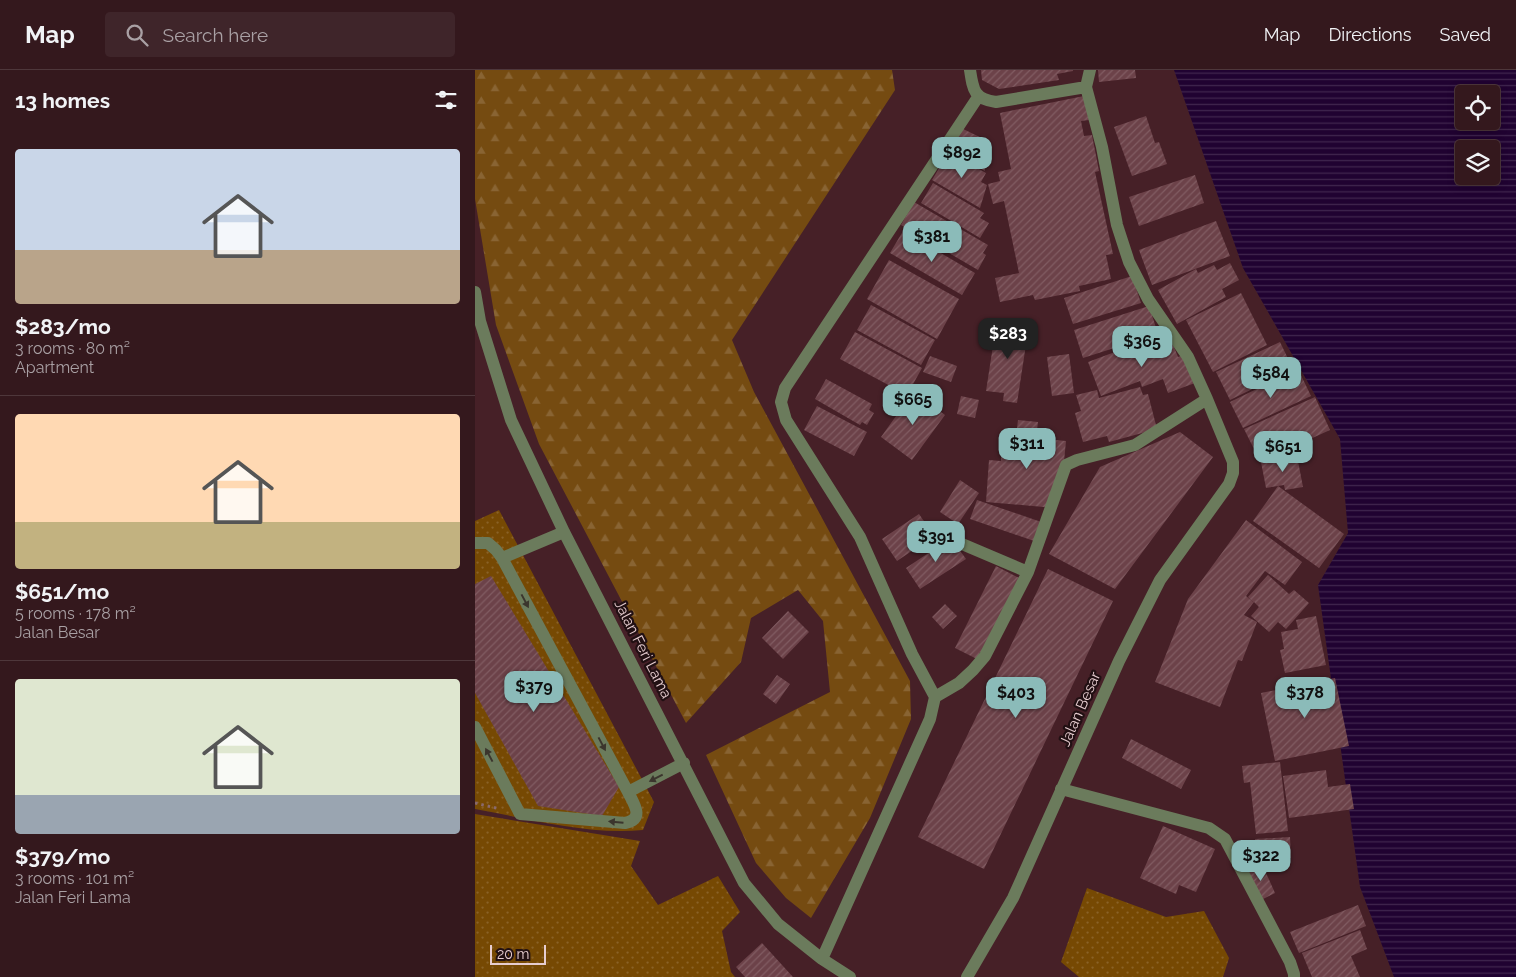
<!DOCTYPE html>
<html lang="en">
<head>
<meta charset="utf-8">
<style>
	:root { --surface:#34181d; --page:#3f252a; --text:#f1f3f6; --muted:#a9a0a4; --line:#4e373b; --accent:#8bbbb9 }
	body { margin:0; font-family:Raleway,sans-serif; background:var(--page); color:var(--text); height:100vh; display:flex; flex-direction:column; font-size:19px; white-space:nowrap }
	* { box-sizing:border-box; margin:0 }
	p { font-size:16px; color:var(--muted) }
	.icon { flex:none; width:28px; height:28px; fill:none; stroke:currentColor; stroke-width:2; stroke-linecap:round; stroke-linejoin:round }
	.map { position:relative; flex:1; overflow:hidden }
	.side { display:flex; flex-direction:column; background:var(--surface); width:475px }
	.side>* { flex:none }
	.buttons { position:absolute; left:980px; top:15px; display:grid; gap:10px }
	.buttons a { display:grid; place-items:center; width:45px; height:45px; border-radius:5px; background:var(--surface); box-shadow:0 2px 8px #0003,0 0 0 1px var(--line); font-size:25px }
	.scale { position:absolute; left:15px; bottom:12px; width:56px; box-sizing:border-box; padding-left:5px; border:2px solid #e7cdd0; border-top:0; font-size:14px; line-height:18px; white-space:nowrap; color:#e7cdd0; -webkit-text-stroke:4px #211013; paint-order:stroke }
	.price { position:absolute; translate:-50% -42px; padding:0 11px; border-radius:10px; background:var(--accent); color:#111; font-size:16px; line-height:32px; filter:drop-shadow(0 1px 2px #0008) }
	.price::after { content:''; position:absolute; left:50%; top:30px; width:15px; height:11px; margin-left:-8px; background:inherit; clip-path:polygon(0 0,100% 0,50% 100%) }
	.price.selected { background:#222; color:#fff }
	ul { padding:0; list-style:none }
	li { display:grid; align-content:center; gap:10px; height:265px; padding:0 15px }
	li+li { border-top:1px solid var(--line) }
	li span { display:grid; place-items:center; height:155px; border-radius:5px; color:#555 }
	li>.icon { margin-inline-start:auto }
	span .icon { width:90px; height:90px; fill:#fffc; stroke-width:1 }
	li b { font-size:21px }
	h2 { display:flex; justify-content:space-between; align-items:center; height:60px; padding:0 15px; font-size:21px }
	header { display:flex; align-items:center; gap:30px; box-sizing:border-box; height:70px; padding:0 25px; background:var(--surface); border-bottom:1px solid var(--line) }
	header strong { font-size:24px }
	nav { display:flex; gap:28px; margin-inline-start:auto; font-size:18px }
	.search { width:350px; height:45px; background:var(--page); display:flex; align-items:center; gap:12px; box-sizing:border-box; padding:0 18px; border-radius:5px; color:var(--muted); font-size:19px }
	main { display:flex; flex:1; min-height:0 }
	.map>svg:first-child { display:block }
	.grass { fill:url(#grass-dots) }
	.forest { fill:url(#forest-firs) }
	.water { fill:url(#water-rules); fill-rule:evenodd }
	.building { fill:url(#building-hatch) }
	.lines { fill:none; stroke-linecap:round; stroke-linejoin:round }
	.path { stroke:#8a696e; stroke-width:3; stroke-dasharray:2.5 4; stroke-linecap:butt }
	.minor { stroke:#6b7b5c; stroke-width:12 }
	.oneway { fill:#3b352d }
	.labels { text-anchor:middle; stroke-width:4.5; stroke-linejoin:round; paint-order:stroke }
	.street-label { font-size:15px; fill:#e7cdd0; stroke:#211013 }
</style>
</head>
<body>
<header>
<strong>Map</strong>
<div class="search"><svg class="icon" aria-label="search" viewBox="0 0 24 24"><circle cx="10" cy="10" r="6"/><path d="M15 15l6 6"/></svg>Search here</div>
<nav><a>Map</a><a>Directions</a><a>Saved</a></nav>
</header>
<main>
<section class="side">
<h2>13 homes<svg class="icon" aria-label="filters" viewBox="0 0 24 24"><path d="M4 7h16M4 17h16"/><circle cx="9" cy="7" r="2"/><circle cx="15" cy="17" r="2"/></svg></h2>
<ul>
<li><span style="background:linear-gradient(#c9d6e8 65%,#b9a48a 0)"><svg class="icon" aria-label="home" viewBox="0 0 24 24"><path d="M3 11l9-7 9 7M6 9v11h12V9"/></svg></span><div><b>$283/mo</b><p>3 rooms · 80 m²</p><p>Apartment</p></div></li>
<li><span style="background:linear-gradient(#ffd9b3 70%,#c2b280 0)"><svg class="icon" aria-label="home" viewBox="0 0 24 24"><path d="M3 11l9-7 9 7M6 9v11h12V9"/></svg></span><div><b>$651/mo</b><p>5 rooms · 178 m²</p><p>Jalan Besar</p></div></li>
<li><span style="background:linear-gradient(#dfe7d0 75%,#9aa5b1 0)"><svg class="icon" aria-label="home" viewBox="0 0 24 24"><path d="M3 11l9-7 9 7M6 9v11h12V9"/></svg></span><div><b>$379/mo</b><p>3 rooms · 101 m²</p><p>Jalan Feri Lama</p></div></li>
</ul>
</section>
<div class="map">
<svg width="1041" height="907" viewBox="0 0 1041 907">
	<defs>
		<pattern id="grass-dots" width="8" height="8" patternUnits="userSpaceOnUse" patternTransform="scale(1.25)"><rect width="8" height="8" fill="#764903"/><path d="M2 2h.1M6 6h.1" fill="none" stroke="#8a6227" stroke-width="1.8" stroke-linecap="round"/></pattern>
		<pattern id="forest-firs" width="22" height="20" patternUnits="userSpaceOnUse" patternTransform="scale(1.25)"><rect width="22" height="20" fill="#754b11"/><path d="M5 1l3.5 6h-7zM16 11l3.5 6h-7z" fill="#896433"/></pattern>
		<pattern id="water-rules" width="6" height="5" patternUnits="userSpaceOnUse" patternTransform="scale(1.25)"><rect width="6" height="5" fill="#200231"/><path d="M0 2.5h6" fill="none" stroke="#40264e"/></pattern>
		<pattern id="building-hatch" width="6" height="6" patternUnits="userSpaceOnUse" patternTransform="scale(1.25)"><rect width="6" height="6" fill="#6c4249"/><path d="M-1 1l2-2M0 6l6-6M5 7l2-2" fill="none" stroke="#815c62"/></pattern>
	</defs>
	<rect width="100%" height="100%" fill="#462027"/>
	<path class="grass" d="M24,440L179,732L168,760C112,765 55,749 0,739V451Z
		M0,744L165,771L156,796L183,835L243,806L265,842L247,861L256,902L260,907H0Z
		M612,818L691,847L729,841L754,888L748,907H604L586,892Z"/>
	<path class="forest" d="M0,0H417L420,20L257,270L279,322L435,611L436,649L395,748L336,848L311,828L281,793L231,685L355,622L348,551L323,520L276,548L266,592L211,653L64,374L21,255L0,129Z"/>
	<path class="water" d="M699,0H1041V907H919L885,817L843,515L873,463L865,369L768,198ZM989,24H1016V51H989ZM989,79H1016V106H989Z"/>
	<path class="building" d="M506,0H598V1L582,4L584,10L524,19L507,10Z
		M623,0H660L661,8L624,12Z
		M609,26L614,50L606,51L609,66L617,65L624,101L620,102L638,184L631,185L636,209L604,216L605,221L560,230L558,225L525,232L520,208L544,203L529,131L518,134L513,114L525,111L523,102L536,99L525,43Z
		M671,46L680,73L684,72L692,94L657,106L639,57Z
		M486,58L509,69L510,101L475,81Z
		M474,82L511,103L506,112L512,115L505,138L457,110Z
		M720,105L729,133L664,156L654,127Z
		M458,113L509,143L505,148L514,153L505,168L446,133Z
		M439,132L513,175L508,183L511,185L503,200L426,155Z
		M741,151L755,186L677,215L664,180Z
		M428,161L500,203L487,225L415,183Z
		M414,190L484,229L462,269L392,229Z
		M755,193L764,210L747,219L751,227L702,254L683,220L721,199L723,203L739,195L742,200Z
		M657,206L666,233L598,254L589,228Z
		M766,223L792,275L738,302L711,250Z
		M396,235L460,270L446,295L382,260Z
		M674,236L683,264L608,288L599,260Z
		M522,250L554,255L542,333L528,331L529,323L511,321Z
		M380,262L447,298L432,325L365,289Z
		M680,267L683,277L697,272L703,287L709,285L720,313L693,323L688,309L667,317L665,311L626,326L613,292Z
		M805,272L818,299L755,330L741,302Z
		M594,284L599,323L577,326L572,287Z
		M455,286L482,296L476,312L448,302Z
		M823,299L836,326L768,358L755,332Z
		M351,309L397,334L394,340L399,343L392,355L387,352L385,355L340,329Z
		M665,317L668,325L673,324L682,359L634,372L632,366L608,372L600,343L606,341L601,325L622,320L624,328Z
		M439,321L470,345L437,390L406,367Z
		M486,326L504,330L500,348L482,344Z
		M840,327L855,360L789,390L785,383L782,385L769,359Z
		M342,336L392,362L379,386L329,360Z
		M543,350L563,352L561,368L591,371L587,412L580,438L511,432L514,390L526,391L528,365L541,366Z
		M705,362L738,387L640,519L574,484L625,397Z
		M822,386L828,417L810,420L809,415L791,418L786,392Z
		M485,410L504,423L483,454L465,442Z
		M803,416L869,464L844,498L778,451Z
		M502,430L572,454L565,473L495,449Z
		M444,444L459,466L422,491L407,469Z
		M771,450L827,492L810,515L790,501L771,526L778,532L773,527L793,505L814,524L819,520L834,533L811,559L803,552L794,562L776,546L784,537L779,532L769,545L782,552L767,591L763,590L745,637L680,612L713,529Z
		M476,468L491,489L445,519L431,498Z
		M521,496L548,510L511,585L505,582L502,589L480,578Z
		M573,499L638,531L509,799L443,767Z
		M16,506L144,717L127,746L63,736L0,623V514Z
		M470,534L482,546L468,559L457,547Z
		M313,541L334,562L308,589L287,568Z
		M841,546L851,595L810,603L805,580L809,579L806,562L823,559L821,550Z
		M302,605L315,614L301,634L288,624Z
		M860,608L874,676L800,691L786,623Z
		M656,669L716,700L706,719L647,688Z
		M805,692L813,761L781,764L775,712L769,713L767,696Z
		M851,700L853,717L875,714L879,739L814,748L808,706Z
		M688,756L740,779L721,822L704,815L701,824L665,808Z
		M815,767L816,788L781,790L780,769Z
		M787,794L800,823L786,830L773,801Z
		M883,835L891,856L824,883L815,862Z
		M885,860L892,879L876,886L885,907H837L827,883Z
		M287,873L318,907H270L261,897Z"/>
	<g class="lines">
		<path class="path" d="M0,733L25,739"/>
		<path class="minor" d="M495,0C498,20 499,29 521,32L611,17
			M0,222L5,251L36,350L89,462L269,813L303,854L347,889L375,907
			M0,473H13L21,480L27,488L153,722C159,734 170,749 150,753L45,744L0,657
			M27,488L89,462
			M553,502L591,395L602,390L660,375L732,329
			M460,627L484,613L498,600L510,586L553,502L487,474
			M586,719L734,758L750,769L815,892L819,904V907
			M153,722L209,693
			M347,889L455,649L460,627L437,584L385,467L311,350L306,332L310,318L503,27
			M492,907L538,828L644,591L685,510L754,414L758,403V392L732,329L713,287L673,229L654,192L642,155L627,77L611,17L615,0"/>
	</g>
	<defs><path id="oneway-solid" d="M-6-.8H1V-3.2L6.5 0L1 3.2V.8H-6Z" transform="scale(1.25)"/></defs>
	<g class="oneway">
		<use href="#oneway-solid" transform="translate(50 531) rotate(62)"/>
		<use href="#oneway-solid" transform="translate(127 674) rotate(62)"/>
		<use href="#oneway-solid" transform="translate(14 685) rotate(-118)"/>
		<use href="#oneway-solid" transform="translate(181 708) rotate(153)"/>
		<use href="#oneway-solid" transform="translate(141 752) rotate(-175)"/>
	</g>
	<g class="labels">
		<g class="street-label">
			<text transform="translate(168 579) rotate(63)" y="5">Jalan Feri Lama</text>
			<text transform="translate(605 639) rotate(-66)" y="5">Jalan Besar</text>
		</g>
	</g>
</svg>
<div class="buttons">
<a><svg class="icon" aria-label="locate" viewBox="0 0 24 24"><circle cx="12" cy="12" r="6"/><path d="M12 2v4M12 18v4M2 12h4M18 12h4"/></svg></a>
<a><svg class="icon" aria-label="layers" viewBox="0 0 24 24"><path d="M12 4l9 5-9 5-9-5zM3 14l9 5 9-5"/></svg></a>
</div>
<div class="scale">20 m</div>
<b class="price" style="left:487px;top:109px">$892</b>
<b class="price" style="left:457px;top:193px">$381</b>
<b class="price selected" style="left:533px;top:290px">$283</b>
<b class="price" style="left:667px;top:298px">$365</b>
<b class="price" style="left:796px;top:329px">$584</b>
<b class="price" style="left:438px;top:356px">$665</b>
<b class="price" style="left:552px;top:400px">$311</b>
<b class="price" style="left:808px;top:403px">$651</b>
<b class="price" style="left:461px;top:493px">$391</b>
<b class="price" style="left:59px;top:643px">$379</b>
<b class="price" style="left:541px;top:649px">$403</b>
<b class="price" style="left:830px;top:649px">$378</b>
<b class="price" style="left:786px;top:812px">$322</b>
</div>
</main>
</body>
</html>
